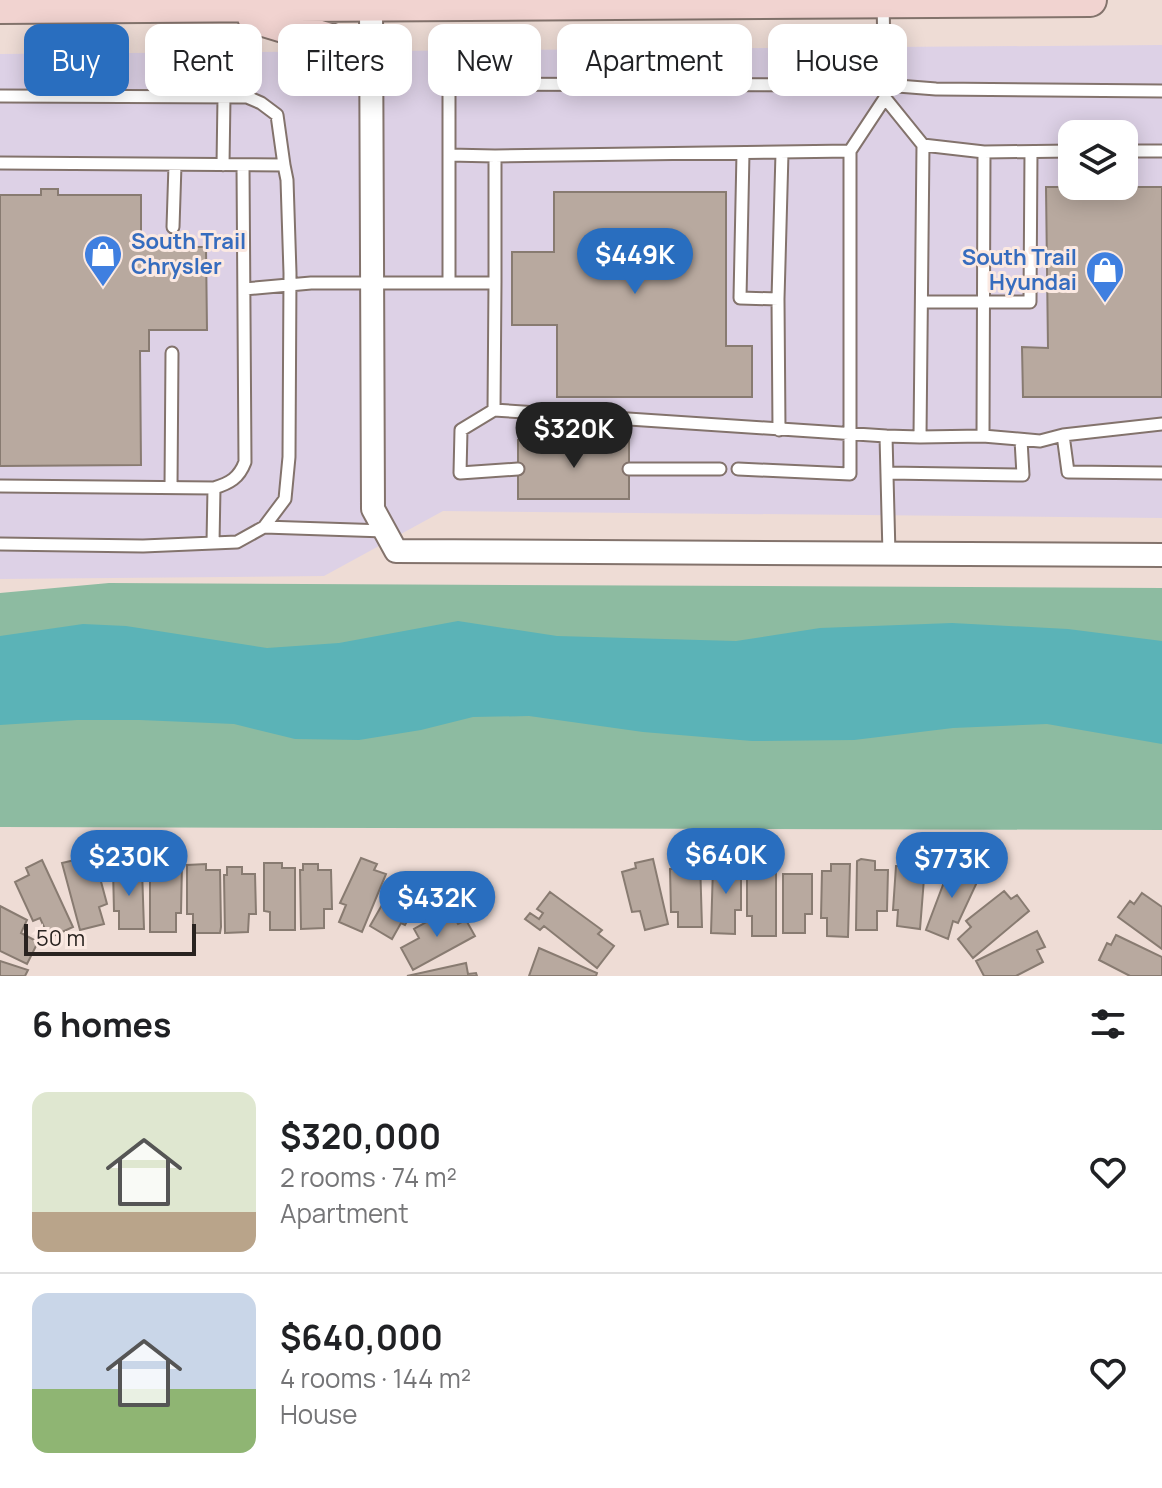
<!DOCTYPE html>
<html lang="en">
<head>
<meta charset="utf-8">
<style>
	:root { --surface:#fff; --page:#f2f2f2; --text:#202124; --muted:#757577; --line:#e0e0e0; --accent:#296ebf }
	body { margin:0; font-family:Manrope,sans-serif; background:var(--page); color:var(--text); height:100vh; display:flex; flex-direction:column; font-size:30px; white-space:nowrap }
	* { box-sizing:border-box; margin:0 }
	p { font-size:26px; color:var(--muted) }
	.icon { flex:none; width:44px; height:44px; fill:none; stroke:currentColor; stroke-width:2; stroke-linecap:round; stroke-linejoin:round }
	.map { position:relative; height:976px; overflow:hidden }
	.sheet { display:flex; flex-direction:column; background:var(--surface); flex:1 }
	.sheet>* { flex:none }
	.guide { position:absolute; left:24px; top:24px; width:1114px; height:72px; display:flex; gap:16px }
	.tools { position:absolute; left:1058px; top:120px; display:grid; gap:16px }
	.tools a { display:grid; place-items:center; width:80px; height:80px; border-radius:16px; background:var(--surface); box-shadow:0 4px 20px #0003; font-size:40px }
	.scale { position:absolute; left:24px; bottom:20px; width:172px; box-sizing:border-box; padding-left:8px; border:4px solid #292320; border-top:0; font-size:22px; line-height:28px; white-space:nowrap; color:#292320; -webkit-text-stroke:6px #fbe9e2; paint-order:stroke }
	.price { position:absolute; translate:-50% -68px; padding:0 18px; border-radius:28px; background:var(--accent); color:#fff; font-size:26px; line-height:52px; filter:drop-shadow(0 2px 4px #0008) }
	.price::after { content:''; position:absolute; left:50%; top:48px; width:24px; height:18px; margin-left:-12px; background:inherit; clip-path:polygon(0 0,100% 0,50% 100%) }
	.price.active { background:#222; color:#fff }
	ul { padding:0; list-style:none }
	li { display:flex; align-items:center; gap:24px; height:200px; padding:0 32px }
	li+li { border-top:2px solid var(--line) }
	li span { display:grid; place-items:center; flex:none; width:224px; height:160px; border-radius:16px; color:#555 }
	li>.icon { margin-inline-start:auto }
	span .icon { width:96px; height:96px; fill:#fffc; stroke-width:1 }
	li b { font-size:34px }
	h2 { display:flex; justify-content:space-between; align-items:center; height:96px; padding:0 32px; font-size:34px }
	.pill { padding:0 28px; border-radius:16px; background:var(--surface); box-shadow:0 4px 20px #0003; font-size:28px; line-height:72px }
	.pill.active { background:var(--accent); color:#fff }
	.map>svg:first-child { display:block }
	.commercial { fill:#ddd1e6; fill-rule:evenodd }
	.green { fill:#8dbba1 }
	.water { fill:#5bb3b7 }
	.building { fill:#b8a99f; stroke:#887b71; stroke-width:2 }
	.lines { fill:none; stroke-linecap:round; stroke-linejoin:round }
	.lane-casing { stroke:#83736c; stroke-width:15 }
	.street-casing { stroke:#83736c; stroke-width:26 }
	.secondary-casing { stroke:#83736c; stroke-width:36 }
	.lane { stroke:#fff; stroke-width:11 }
	.street { stroke:#fff; stroke-width:22 }
	.secondary { stroke:#f1d3d0; stroke-width:32 }
	.labels { text-anchor:middle; stroke-width:6; stroke-linejoin:round; paint-order:stroke }
	.shop-label { font-size:22px; font-weight:bold; fill:#366cbe; stroke:#fbe9e2; text-anchor:start }
</style>
</head>
<body>
<div class="map">
<svg width="1162" height="976" viewBox="0 0 1162 976">
	<rect width="100%" height="100%" fill="#eedcd5"/>
	<path class="commercial" d="M1162,45V518L443,511L324,576L0,579V54ZM1072,134H1124V186H1072Z"/>
	<path class="green" d="M109,583L1162,588V830L0,827V593Z"/>
	<path class="water" d="M458,621L557,636L736,641L820,628L952,623L1068,629L1162,641V744L1047,724L953,728L854,740L752,741L643,732L529,716L473,717L421,730L359,740L295,739L234,724L140,720H77L0,725V636L83,624L126,626L267,648L339,643Z"/>
	<path class="building" d="M1046,187H1162V397H1023L1022,347L1048,348Z
		M41,189H58V195H141V247H206L207,330H149V351H140L141,465L0,466V195H41Z
		M554,192H726V346H752V397H557V325H512V252H554Z
		M518,440H629V499H518Z
		M361,858L377,864L374,870L386,874L362,932L339,922L346,905L340,903Z
		M79,859L81,867L96,863L107,904L99,907L104,924L80,930L62,863Z
		M653,859L668,924L645,930L640,911L632,912L622,872L636,868L635,863Z
		M861,859L875,861V870H888L887,911H877V930H856L857,861Z
		M42,860L73,927L49,938L40,918L33,921L15,882L29,875L26,868Z
		M682,860H700L702,927H678V912H671L670,869L682,868Z
		M721,860H741V910H735V934L711,933L713,867H721Z
		M952,861L969,868L966,875L978,880L958,923L953,921L948,939L926,930Z
		M162,863L182,864L181,913H176V932H150V872H162Z
		M264,863H282V868H295V930H270V912L264,911Z
		M206,864V870H220L221,927L220,933H193V914H187V865Z
		M303,864H318V870H331L332,909H324V928L301,929L300,870H303Z
		M758,864H776V936H752V916H747V871H758Z
		M831,864H850L848,937L827,936V918H821L822,871H831Z
		M896,866H925L920,929L897,926L898,910H893Z
		M227,867H242V874H255L256,914H249L248,932L225,933L224,875H227Z
		M113,869H142L144,929H119V911H114Z
		M783,874H812V914H805V933H783Z
		M399,875L425,890L405,925L401,923L392,939L370,926Z
		M1004,891L1011,899L1017,895L1029,911L973,958L958,939L971,927L966,921Z
		M550,892L602,930L598,934L614,946L597,968L544,926L540,930L525,919L530,913L539,919L543,913L537,909Z
		M1142,893L1162,907V949L1118,917L1130,901L1134,904Z
		M0,906L27,920L21,933L38,942L27,964L0,951Z
		M450,909L458,924L466,920L475,936L413,970L401,948L419,938L414,929Z
		M1037,931L1045,947L1037,950L1043,962L1016,976H984L976,961Z
		M1116,935L1162,957V976H1130L1099,960L1107,943L1111,945Z
		M539,948L597,973L596,976H529Z
		M0,961L28,970L25,976H0Z
		M466,963L468,974L476,973L477,976H407Z"/>
	<g class="lines">
		<defs>
			<path id="lane" d="M0,96L247,97L261,103L277,115L284,165
				M885,98L923,145L984,152L1072,151
				M1124,151H1162
				M743,153L740,298L778,299L779,430
				M449,155L495,156
				M0,163L284,165L287,180L290,273L289,457L285,499L264,527L385,531
				M223,165L224,97
				M173,227L175,165
				M449,283V84L885,85L936,89L1162,91
				M495,283L494,410L886,436
				M244,289L311,283H495V156L850,151L885,98L883,2
				M778,299L782,153
				M922,302H1030L1031,152
				M494,410L461,430L460,473L518,469
				M1063,435L1068,472L1162,473
				M983,436L984,152
				M920,437L983,436L1040,441L1063,435L1162,424
				M629,469H720
				M738,469L850,474V151
				M888,473L1023,475L1021,440
				M0,486L214,488L213,543
				M171,487L172,353
				M214,488C230,483 239,478 245,462L243,165
				M0,544L143,546L237,542L264,527
				M889,554L886,436L920,437L923,145"/>
			<path id="street" d="M371,6L373,509L396,551L1162,555"/>
			<path id="secondary" d="M0,7L1090,0
				M254,17L330,40L372,63"/>
		</defs>
		<use href="#lane" class="lane-casing"/>
		<use href="#street" class="street-casing"/>
		<use href="#secondary" class="secondary-casing"/>
		<use href="#lane" class="lane"/>
		<use href="#street" class="street"/>
		<use href="#secondary" class="secondary"/>
	</g>
	<defs>
		<symbol id="shop-pin" viewBox="-11 -11 22 30"><path d="M0 17L-7.5 6A9.5 9.5 0 1 1 7.5 6Z" fill="#3f7fe0" stroke="#fbe9e2"/><path d="M-5-2.5h2.3a2.7 3.5 0 0 1 5.4 0H5L5.5 6h-11ZM-1.5-2.5h3a1.5 2.3 0 0 0-3 0Z" fill="#fff"/></symbol>
	</defs>
	<g fill-rule="evenodd">
		<use href="#shop-pin" x="81" y="232" width="44" height="60"/>
		<use href="#shop-pin" x="1083" y="248" width="44" height="60"/>
	</g>
	<g class="labels">
		<g class="shop-label">
			<text x="131" y="249">South Trail<tspan x="131" dy="25">Chrysler</tspan></text>
			<text x="1077" y="265" text-anchor="end">South Trail<tspan x="1077" dy="25">Hyundai</tspan></text>
		</g>
	</g>
</svg>
<div class="tools">
<a><svg class="icon" aria-label="layers" viewBox="0 0 24 24"><path d="M12 4l9 5-9 5-9-5zM3 14l9 5 9-5"/></svg></a>
</div>
<div class="scale">50 m</div>
<b class="price" style="left:635px;top:296px">$449K</b>
<b class="price active" style="left:574px;top:470px">$320K</b>
<b class="price" style="left:726px;top:896px">$640K</b>
<b class="price" style="left:129px;top:898px">$230K</b>
<b class="price" style="left:952px;top:900px">$773K</b>
<b class="price" style="left:437px;top:939px">$432K</b>
<div class="guide">
<a class="pill active">Buy</a>
<a class="pill">Rent</a>
<a class="pill">Filters</a>
<a class="pill">New</a>
<a class="pill">Apartment</a>
<a class="pill">House</a>
</div>
</div>
<section class="sheet">
<h2>6 homes<svg class="icon" aria-label="filters" viewBox="0 0 24 24"><path d="M4 7h16M4 17h16"/><circle cx="9" cy="7" r="2"/><circle cx="15" cy="17" r="2"/></svg></h2>
<ul>
<li><span style="background:linear-gradient(#dfe7d0 75%,#b9a48a 0)"><svg class="icon" aria-label="home" viewBox="0 0 24 24"><path d="M3 11l9-7 9 7M6 9v11h12V9"/></svg></span><div><b>$320,000</b><p>2 rooms · 74 m²</p><p>Apartment</p></div><svg class="icon" aria-label="heart" viewBox="0 0 24 24"><path d="M12 20l-8-8c-3-5 5-10 8-4 3-6 11-1 8 4z"/></svg></li>
<li><span style="background:linear-gradient(#c9d6e8 60%,#8fb573 0)"><svg class="icon" aria-label="home" viewBox="0 0 24 24"><path d="M3 11l9-7 9 7M6 9v11h12V9"/></svg></span><div><b>$640,000</b><p>4 rooms · 144 m²</p><p>House</p></div><svg class="icon" aria-label="heart" viewBox="0 0 24 24"><path d="M12 20l-8-8c-3-5 5-10 8-4 3-6 11-1 8 4z"/></svg></li>
</ul>
</section>
</body>
</html>
